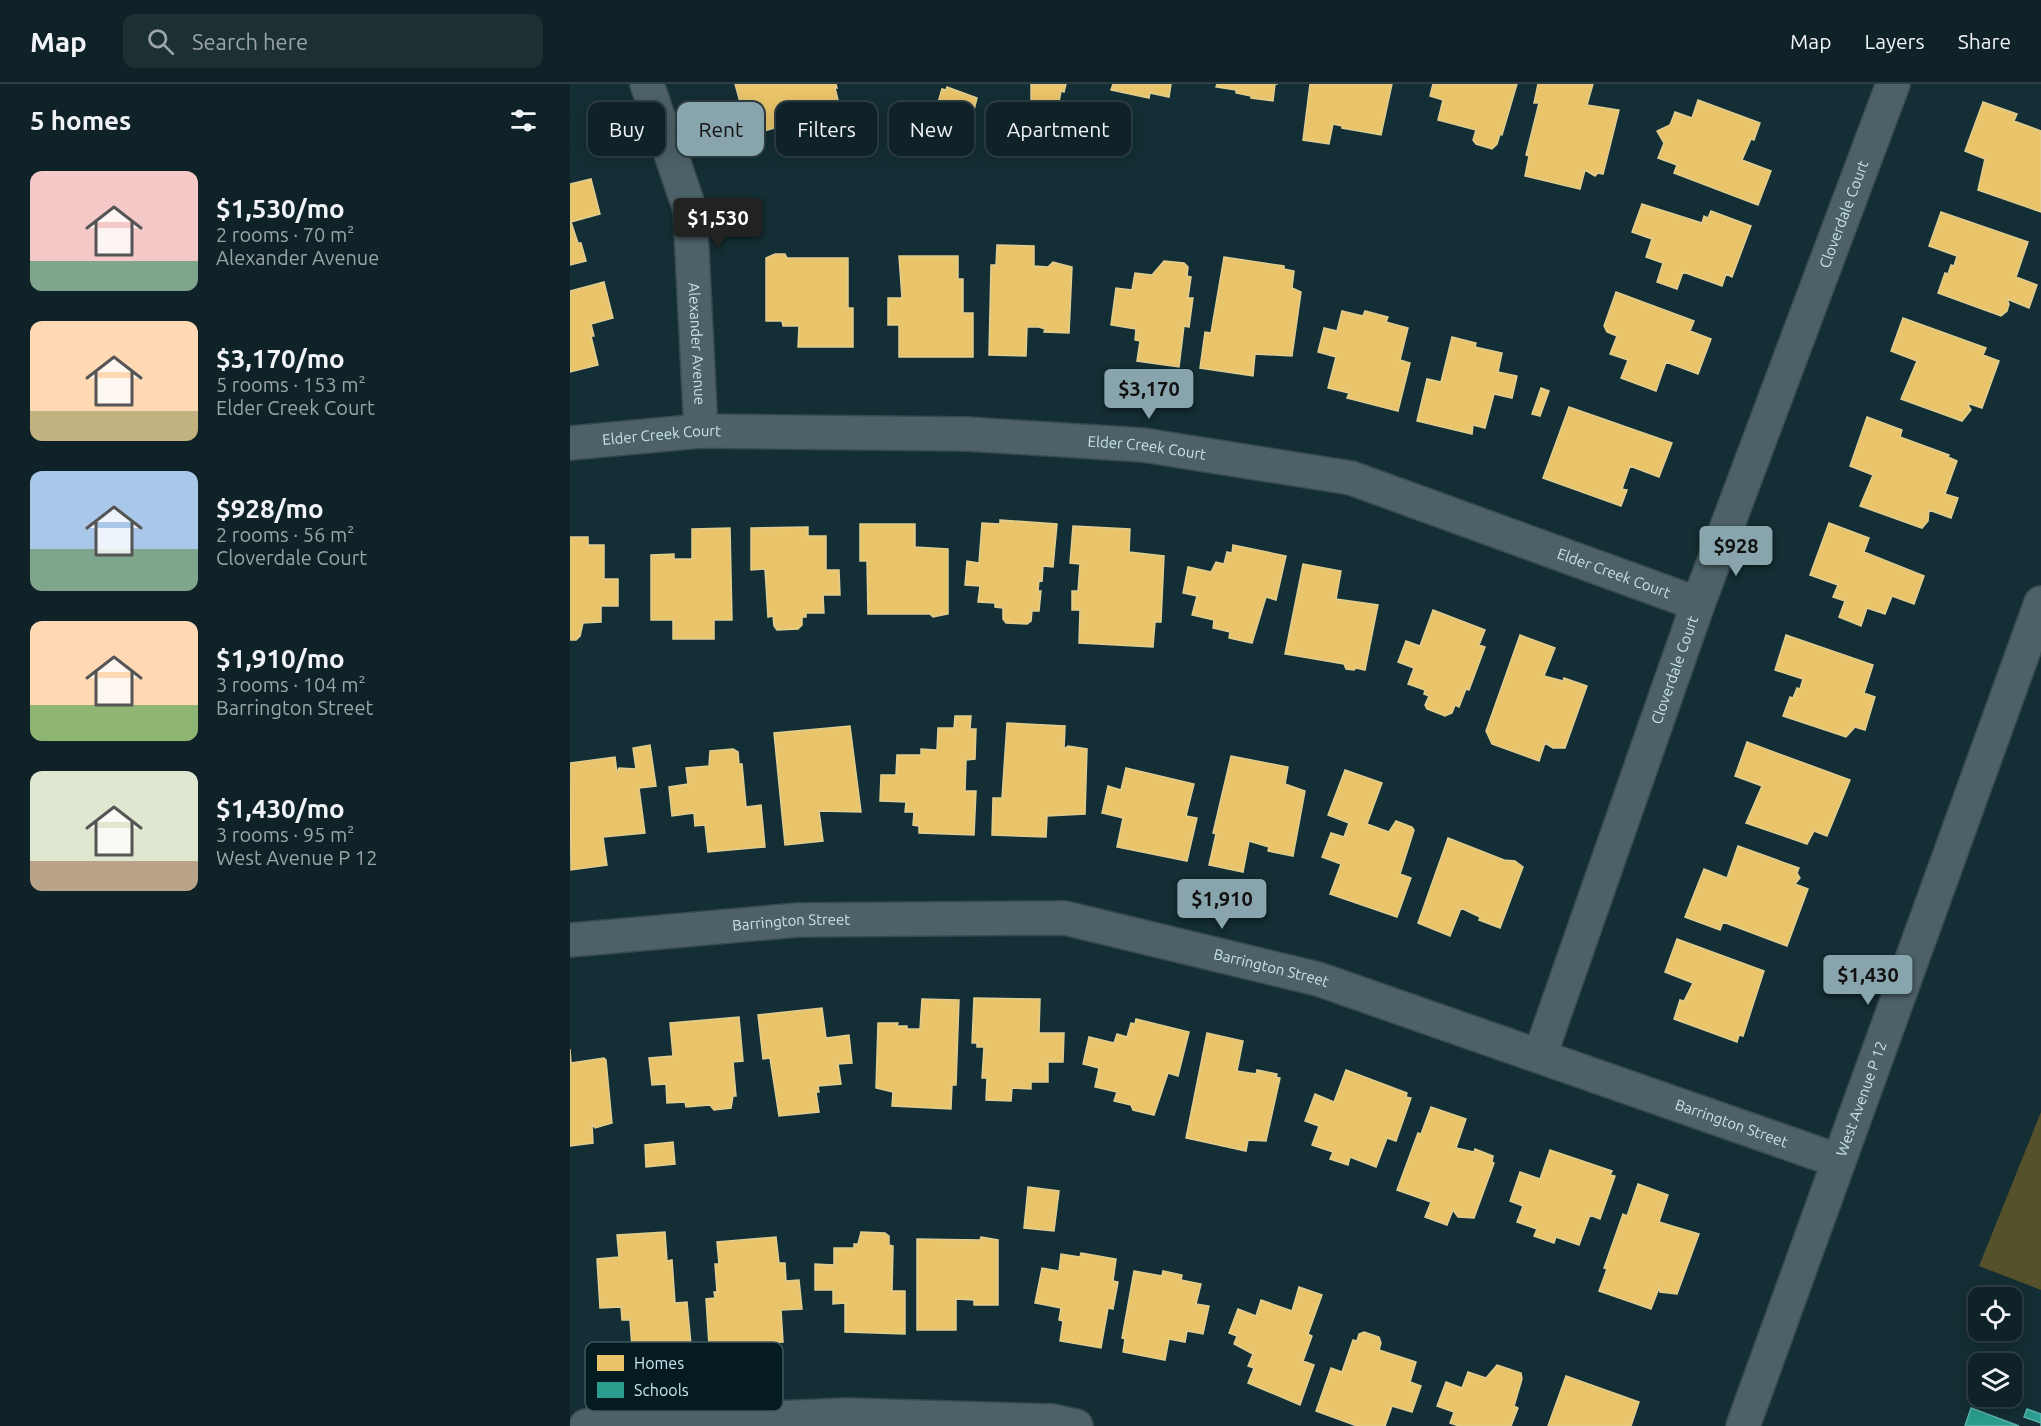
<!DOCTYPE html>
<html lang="en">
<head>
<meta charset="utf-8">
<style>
	:root { --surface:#0e2227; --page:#1c2f33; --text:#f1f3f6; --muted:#9ba4a7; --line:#2e3f44; --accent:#88a4ac }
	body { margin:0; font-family:Ubuntu,sans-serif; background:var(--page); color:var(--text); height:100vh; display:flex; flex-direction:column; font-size:22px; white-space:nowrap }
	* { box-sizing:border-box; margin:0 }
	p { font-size:20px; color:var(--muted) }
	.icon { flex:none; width:33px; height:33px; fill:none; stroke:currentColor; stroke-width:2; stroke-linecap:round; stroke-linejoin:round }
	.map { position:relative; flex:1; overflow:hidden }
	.drawer { display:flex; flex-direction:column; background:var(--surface); width:570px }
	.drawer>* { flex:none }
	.hud { position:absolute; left:18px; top:18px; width:570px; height:54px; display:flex; gap:12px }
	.fabs { position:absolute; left:1398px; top:1203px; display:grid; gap:12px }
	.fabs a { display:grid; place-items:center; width:54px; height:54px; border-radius:12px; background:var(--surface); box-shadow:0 3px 15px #0003,0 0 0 2px var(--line); font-size:30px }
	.price { position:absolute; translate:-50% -51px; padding:0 14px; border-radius:6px; background:var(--accent); color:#111; font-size:20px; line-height:39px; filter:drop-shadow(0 2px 3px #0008) }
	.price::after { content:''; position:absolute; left:50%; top:36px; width:18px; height:14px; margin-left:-9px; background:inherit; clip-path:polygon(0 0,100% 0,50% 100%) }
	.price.on { background:#222; color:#fff }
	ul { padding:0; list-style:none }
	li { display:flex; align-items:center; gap:18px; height:150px; padding:0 30px }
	li span { display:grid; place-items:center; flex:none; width:168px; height:120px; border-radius:12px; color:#555 }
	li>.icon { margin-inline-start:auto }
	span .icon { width:72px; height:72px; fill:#fffc; stroke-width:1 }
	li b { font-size:26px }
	h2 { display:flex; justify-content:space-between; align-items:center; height:72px; padding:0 30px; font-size:26px }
	.pill { padding:0 21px; border-radius:12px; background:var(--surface); box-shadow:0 3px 15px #0003,0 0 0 2px var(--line); font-size:21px; line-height:54px }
	.pill.on { background:var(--accent); color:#111 }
	header { display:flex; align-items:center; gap:36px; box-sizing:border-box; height:84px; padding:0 30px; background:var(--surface); border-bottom:2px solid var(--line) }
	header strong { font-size:28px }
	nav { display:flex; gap:33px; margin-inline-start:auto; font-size:21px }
	.search { width:420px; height:54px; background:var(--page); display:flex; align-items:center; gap:15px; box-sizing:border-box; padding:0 21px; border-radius:12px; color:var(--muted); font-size:22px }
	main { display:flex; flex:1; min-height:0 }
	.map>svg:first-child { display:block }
	.park { fill:#55512b }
	.homes { fill:#e9c46a; stroke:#dfcd91; stroke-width:1.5 }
	.schools { fill:#2a9d8f; stroke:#59b2ab; stroke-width:1.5 }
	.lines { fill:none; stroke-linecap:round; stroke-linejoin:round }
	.minor-casing { stroke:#374b51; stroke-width:36 }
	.minor { stroke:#4d6268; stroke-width:33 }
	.labels { text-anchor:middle; stroke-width:6; stroke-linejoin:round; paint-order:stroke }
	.street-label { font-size:15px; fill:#c7e3ec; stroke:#041b21 }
	.key { fill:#041b21; stroke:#3e575e; stroke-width:1.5 }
	.key-label { font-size:16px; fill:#c7e3ec }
</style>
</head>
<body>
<header>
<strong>Map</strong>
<div class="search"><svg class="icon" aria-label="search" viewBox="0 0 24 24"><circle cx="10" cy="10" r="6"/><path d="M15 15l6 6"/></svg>Search here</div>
<nav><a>Map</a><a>Layers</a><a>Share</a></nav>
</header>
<main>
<section class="drawer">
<h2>5 homes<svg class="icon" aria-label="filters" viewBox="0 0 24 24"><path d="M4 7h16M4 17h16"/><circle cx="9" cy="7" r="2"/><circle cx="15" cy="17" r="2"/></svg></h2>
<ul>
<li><span style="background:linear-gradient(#f6c9c9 75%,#7fa58c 0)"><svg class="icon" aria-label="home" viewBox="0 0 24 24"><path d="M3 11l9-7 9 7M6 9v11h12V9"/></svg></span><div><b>$1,530/mo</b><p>2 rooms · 70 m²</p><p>Alexander Avenue</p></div></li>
<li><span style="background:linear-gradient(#ffd9b3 75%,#c2b280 0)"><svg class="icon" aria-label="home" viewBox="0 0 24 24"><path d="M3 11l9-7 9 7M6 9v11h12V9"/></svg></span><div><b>$3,170/mo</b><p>5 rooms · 153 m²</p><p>Elder Creek Court</p></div></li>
<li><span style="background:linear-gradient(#a9c7e8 65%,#7fa58c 0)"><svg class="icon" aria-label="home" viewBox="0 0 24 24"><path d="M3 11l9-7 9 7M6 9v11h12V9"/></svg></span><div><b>$928/mo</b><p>2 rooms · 56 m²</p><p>Cloverdale Court</p></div></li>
<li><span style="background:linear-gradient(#ffd9b3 70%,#8fb573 0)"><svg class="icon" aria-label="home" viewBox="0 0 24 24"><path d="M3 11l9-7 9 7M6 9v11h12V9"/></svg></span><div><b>$1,910/mo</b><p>3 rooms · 104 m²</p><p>Barrington Street</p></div></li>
<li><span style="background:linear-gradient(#dfe7d0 75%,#b9a48a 0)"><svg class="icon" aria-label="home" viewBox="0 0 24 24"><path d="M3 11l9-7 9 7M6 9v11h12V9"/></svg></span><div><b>$1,430/mo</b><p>3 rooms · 95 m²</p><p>West Avenue P 12</p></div></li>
</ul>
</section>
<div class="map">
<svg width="1471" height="1342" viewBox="0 0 1471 1342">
	<rect width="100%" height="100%" fill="#132e34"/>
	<path class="park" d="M1471,1028V1206L1409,1182Z"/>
	<path class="homes" d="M165,0H266L267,4H265L270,24L249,30L254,47L226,55L221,39L184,50L183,33L175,36Z
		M461,0H496L494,8L491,7L489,18L484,21L461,17Z
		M543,0H601L599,13L580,9L579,14L541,6Z
		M647,0H708H705L703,17L681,14V12L666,9V6L646,3Z
		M740,0H822L811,51L772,44V42L763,40L759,60L733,56Z
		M863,0H947L932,51L930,50L927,60L922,65L906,60L903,56L906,46L868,36L873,16L860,12Z
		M968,0H1023L1017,21L1049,26L1033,90L1028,89L1025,92L1015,86L1010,105L955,92L959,72L956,71L969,19H964Z
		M377,3L407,14L402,34L390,31L385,47L367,41L371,26L366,25L372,5L376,6Z
		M1128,16L1190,39L1184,56L1181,55L1172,76L1201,87L1188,121L1104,89L1107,81L1088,74L1094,59L1087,47L1100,41L1105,28L1122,34Z
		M1413,18L1447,30L1444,37L1471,47V128L1408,106L1415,75L1395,67Z
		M21,95L30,130L1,138L8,159H11L16,177L0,181V100Z
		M1072,120L1132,139L1134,132L1138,134L1141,127L1181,142L1162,193L1156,190L1152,202L1113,188L1107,205L1087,198L1093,179L1076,173L1082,155L1062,148Z
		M1371,128L1458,158L1446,193L1467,201L1459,224L1437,215L1439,220L1437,227L1431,232L1368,209L1375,189L1378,190L1381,181L1384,182L1387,172L1359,162Z
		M427,161L464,162V182L478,183L483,178L502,183L499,249L474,248L475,245L469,243H457L456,272L419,271L421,181H426Z
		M205,170H215L217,174H278V224H283V263H228L229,242H213L212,237H196V174Z
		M329,172H388V195H393V229H403V273H329V241H318V214H332Z
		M654,173L714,182V185L724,187L722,204L731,208L722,272L685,270L683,292L630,284L635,248L641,249Z
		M594,177L614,179L618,183L617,192L621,193L618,214H623L619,243L614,242L609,283L567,277L570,257L565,256L566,245L541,241L546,204L562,206L565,189L582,191Z
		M34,198L43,234L21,240L24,252H21L28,281L0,288V207Z
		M1046,208L1124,237L1120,247L1141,255L1128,290L1096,278L1086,307L1051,294L1058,276L1040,270L1047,252L1037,248L1034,242Z
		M772,227L793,232L795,227L818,233L816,238L838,244L830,276L840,279L828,327L777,314L779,309L758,304L766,273L748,268L754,244L767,247Z
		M1333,234L1416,264L1413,271L1429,277L1412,324L1397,319L1401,326L1392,337L1331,315L1347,277L1321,267Z
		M882,253L906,259L905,263L932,269L928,288L947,292L942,314L924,310L915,344L903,341L902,350L847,337L857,295L871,298Z
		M971,304L979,307L970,332L962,330Z
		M999,323L1102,359L1089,393L1060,382L1052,405L1057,406L1051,422L973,394Z
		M1297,333L1332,346L1330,353L1379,371L1378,373L1387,377L1375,410L1388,414L1381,434L1359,426L1358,437L1352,444L1290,422L1303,391L1280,382Z
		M430,436L487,440L483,483L473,482L472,497L469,496L468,507H471L469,527H462L461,537L457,540L436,539L433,535V524L425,523V519L408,518L410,502L395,501L397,477L409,479L412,439L430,440Z
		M1259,439L1299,454L1294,468L1354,492L1344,520L1322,512L1315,530L1297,524L1291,542L1269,533L1275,517L1263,513L1268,501L1240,491Z
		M290,440H345V463L378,465V530L363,533L360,530H298L297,477H290Z
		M503,442L560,445L559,468L594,472L591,538H585L583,563L509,559L510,526H502V507H508L510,480L500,479Z
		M238,443V452H256V486H269L270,511H253L254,529H236V533H232V541L228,545L207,546L204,542L203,532L198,533L195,485L181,486V444Z
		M160,444L162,536H144V555H103V536H81V471L104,470V475H122V445Z
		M0,453H18V461H34V495H48V522H31V538L13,539L10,552L6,556H0Z
		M663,461L716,472L706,516L696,513L682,559L659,554L660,548L643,544L644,536L622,531L627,512L613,509L618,483L641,488L646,478L654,480L657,468L662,469Z
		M733,480L771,487L766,515L808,521L795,586L786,584L784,586L776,585L774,580L715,570Z
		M863,526L915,546L909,561L915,563L899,606L896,605L889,623L885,621L882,629L875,632L857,625L855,621L859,612L854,610L855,606L838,600L844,584L828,578L836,557L850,562Z
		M950,551L985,564L974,592L993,597L994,594L1017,602L995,664H983L975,659L969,677L922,660L916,647Z
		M1216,551L1303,581L1294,609L1305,613L1295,646L1285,643L1276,653L1213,632L1220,613L1223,614L1227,604L1230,605L1233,595L1205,586Z
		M385,632H401L400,645H406L405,675L396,676L395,707H406L404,751L349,749V742L343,741L344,728H335L336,718L310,717L311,691H326L327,671H351V665L367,666L368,644H384Z
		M437,639L495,642L494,665L498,662L517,665L515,730L477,732L476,753L422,751L423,714H432Z
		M280,642L291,728L249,727L253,757L215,761L204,649Z
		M1177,658L1280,696L1257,752L1244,747L1237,760L1176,739L1192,702L1165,692Z
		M80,661L86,702L69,704L75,749L33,753L37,781L1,786L0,679L45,673L47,689L49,684L66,685L63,664Z
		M163,665L168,668L169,680H172L176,723L191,721L195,763L138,768L135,741L125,742L124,729L102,732L99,703L118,700L116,684L139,682L140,667Z
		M661,672L718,683L715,700L735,707L723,772L698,767L699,763L679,757L673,788L639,781L646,750L643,749Z
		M556,684L624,700L616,732L627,734L617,777L547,763L553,734L532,729L538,702L551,706Z
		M775,686L812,699L797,740L819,748L826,737L842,743L844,746L830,790L841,794L827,833L760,810L771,780L752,773L761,749L774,753L779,739L758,731Z
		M878,754L934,776L945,777L953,783L930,844L909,836L910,833L891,824L880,852L848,839Z
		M1168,762L1229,784L1227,789L1230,794L1225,800L1238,805L1217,862L1153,838L1150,846L1115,833L1134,785L1157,794Z
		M1107,855L1194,887L1173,952L1169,951L1167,958L1104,935L1110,916L1114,917L1123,899L1095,888Z
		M404,914L470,915L469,949H494L493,978H478V998H461V1005L442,1004L441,1017L416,1016L417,994H412L414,963H407V959H402Z
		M352,915L389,916L386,1001H382L381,1025L322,1022L323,1008L306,1004L308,939H328L327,942H337V945H350Z
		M252,924L256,954L279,951L282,979L268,980L271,1000L248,1002L249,1008H246L249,1028L209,1032L200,974L193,975L188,931Z
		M169,933L173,977L163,978L166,1012H163L161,1024L144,1026L140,1021L116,1023L115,1018L97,1019L96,1000L82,1001L79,974L103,972L100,939Z
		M566,935L619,948L608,992L598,989L584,1031L563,1026L561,1021L544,1017L547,1008L525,1003L529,984L513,980L519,953L544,959L547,950L557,953L561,939L565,940Z
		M637,949L673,957L667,987L686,990L687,986L707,990L706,993L710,994L696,1057L678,1056L676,1067L616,1054Z
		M0,965L1,979L34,974L36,976L42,1039L25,1044L22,1040L23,1059L0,1062Z
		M776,986L837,1009L836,1013L841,1014L826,1057L817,1054L806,1083L780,1073L778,1081L760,1075L763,1068L742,1061L749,1042L735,1037L745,1010L764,1018Z
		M861,1023L896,1035L886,1064L904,1068L905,1065L923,1072L922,1078L924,1079L904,1134L888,1133L883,1126L877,1141L855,1133L861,1118L827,1106L848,1049L851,1050Z
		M103,1058L105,1080L76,1083L75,1061Z
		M980,1066L1042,1087L1040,1091L1045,1092L1030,1135L1020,1131L1009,1161L986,1153L984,1159L964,1152L967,1145L947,1138L953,1122L940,1117L950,1088L970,1095Z
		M1068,1100L1098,1111L1089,1138L1129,1150L1107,1210L1090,1208L1089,1204L1081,1225L1029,1207L1037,1185L1034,1184L1053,1130L1057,1132Z
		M458,1103L489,1107L484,1147L454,1144Z
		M95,1148L97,1177L102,1176L105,1219L117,1218L121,1261L62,1264L60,1236H52L51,1223L30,1224L27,1175L49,1173L47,1151Z
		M291,1148L315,1149L319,1152V1161L323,1162L322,1207H335V1250L275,1248V1219L263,1220V1206H245V1180L264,1181V1164H284V1160H288Z
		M206,1153L209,1179H215L216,1197L229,1196L232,1225L211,1226L213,1258L139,1262L136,1215L145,1214L144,1208H147L145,1180H149L147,1158Z
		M411,1153L428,1156V1221H404V1216L386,1215V1246H347V1155L410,1156Z
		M511,1169L546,1175L543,1197L548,1198L543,1225L538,1224L531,1264L490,1257L493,1237L489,1236L491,1224L465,1219L472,1184L489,1187L491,1170L510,1173Z
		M564,1187L592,1192L593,1187L612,1191L611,1196L631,1200L626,1220L639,1222L633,1250L617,1247L615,1258L599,1255L595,1276L553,1268L555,1255L552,1254Z
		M729,1203L752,1211L738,1250L742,1252L733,1277L744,1281L730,1321L678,1299L684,1284L678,1282L683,1270L664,1260L667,1252L659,1249L668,1225L686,1232L691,1216L722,1227Z
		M794,1248L809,1253L811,1259L809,1266L846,1278L840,1298L851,1302L842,1328L822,1322L815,1342H787L746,1327L761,1284L772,1288L783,1256L787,1257L789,1250Z
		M927,1281L951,1289L952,1295L944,1322L948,1324L941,1342H889L880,1339L884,1328L867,1322L876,1298L892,1304L898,1288L916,1294Z
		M996,1292L1069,1318L1061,1342H978Z"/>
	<path class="schools" d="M1401,1324L1449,1342H1395Z
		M1457,1325L1471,1330V1342V1339L1454,1333Z"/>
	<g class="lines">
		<defs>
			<g id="minor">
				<path id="s1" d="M77,0L120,126L131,347"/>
				<path id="s2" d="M0,359L131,347L397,350L573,361L781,394L1128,520"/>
				<path id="s3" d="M0,856L228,836L495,834L748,895L1269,1077"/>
				<path id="s4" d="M970,971L1128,520L1323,0"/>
				<path d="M16,1342L276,1331L483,1337L506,1342"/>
				<path id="s5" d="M1173,1342L1471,519"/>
			</g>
		</defs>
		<use href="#minor" class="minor-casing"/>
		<use href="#minor" class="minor"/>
	</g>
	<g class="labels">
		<g class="street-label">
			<text dy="5" stroke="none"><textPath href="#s4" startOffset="894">Cloverdale Court</textPath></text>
			<text dy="5" stroke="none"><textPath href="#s1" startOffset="267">Alexander Avenue</textPath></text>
			<text dy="5" stroke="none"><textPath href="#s2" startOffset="92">Elder Creek Court</textPath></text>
			<text dy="5" stroke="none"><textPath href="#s2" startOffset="578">Elder Creek Court</textPath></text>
			<text dy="5" stroke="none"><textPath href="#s2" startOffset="1064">Elder Creek Court</textPath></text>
			<text dy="5" stroke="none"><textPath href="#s4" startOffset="408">Cloverdale Court</textPath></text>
			<text dy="5" stroke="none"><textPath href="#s3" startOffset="222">Barrington Street</textPath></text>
			<text dy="5" stroke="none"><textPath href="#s3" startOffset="708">Barrington Street</textPath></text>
			<text dy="5" stroke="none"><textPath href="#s5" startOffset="348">West Avenue P 12</textPath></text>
			<text dy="5" stroke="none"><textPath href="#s3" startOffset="1194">Barrington Street</textPath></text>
		</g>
	</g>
	<rect x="15" y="1258" width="198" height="69" rx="9" class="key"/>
	<rect x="27" y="1271" width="27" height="16" fill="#e9c46a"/>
	<rect x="27" y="1298" width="27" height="16" fill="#2a9d8f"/>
	<g class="key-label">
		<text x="64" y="1285">Homes</text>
		<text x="64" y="1312">Schools</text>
	</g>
</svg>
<div class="fabs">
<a><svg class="icon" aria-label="locate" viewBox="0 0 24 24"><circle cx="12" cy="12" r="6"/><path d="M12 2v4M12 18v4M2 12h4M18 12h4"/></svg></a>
<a><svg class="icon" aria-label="layers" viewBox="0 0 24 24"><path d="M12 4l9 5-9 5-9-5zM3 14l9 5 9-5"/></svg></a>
</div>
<b class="price on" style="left:148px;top:165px">$1,530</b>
<b class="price" style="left:579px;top:336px">$3,170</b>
<b class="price" style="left:1166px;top:493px">$928</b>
<b class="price" style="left:652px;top:846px">$1,910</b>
<b class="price" style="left:1298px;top:922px">$1,430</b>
<div class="hud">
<a class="pill">Buy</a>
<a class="pill on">Rent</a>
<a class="pill">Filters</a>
<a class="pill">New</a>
<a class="pill">Apartment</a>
</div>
</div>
</main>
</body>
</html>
